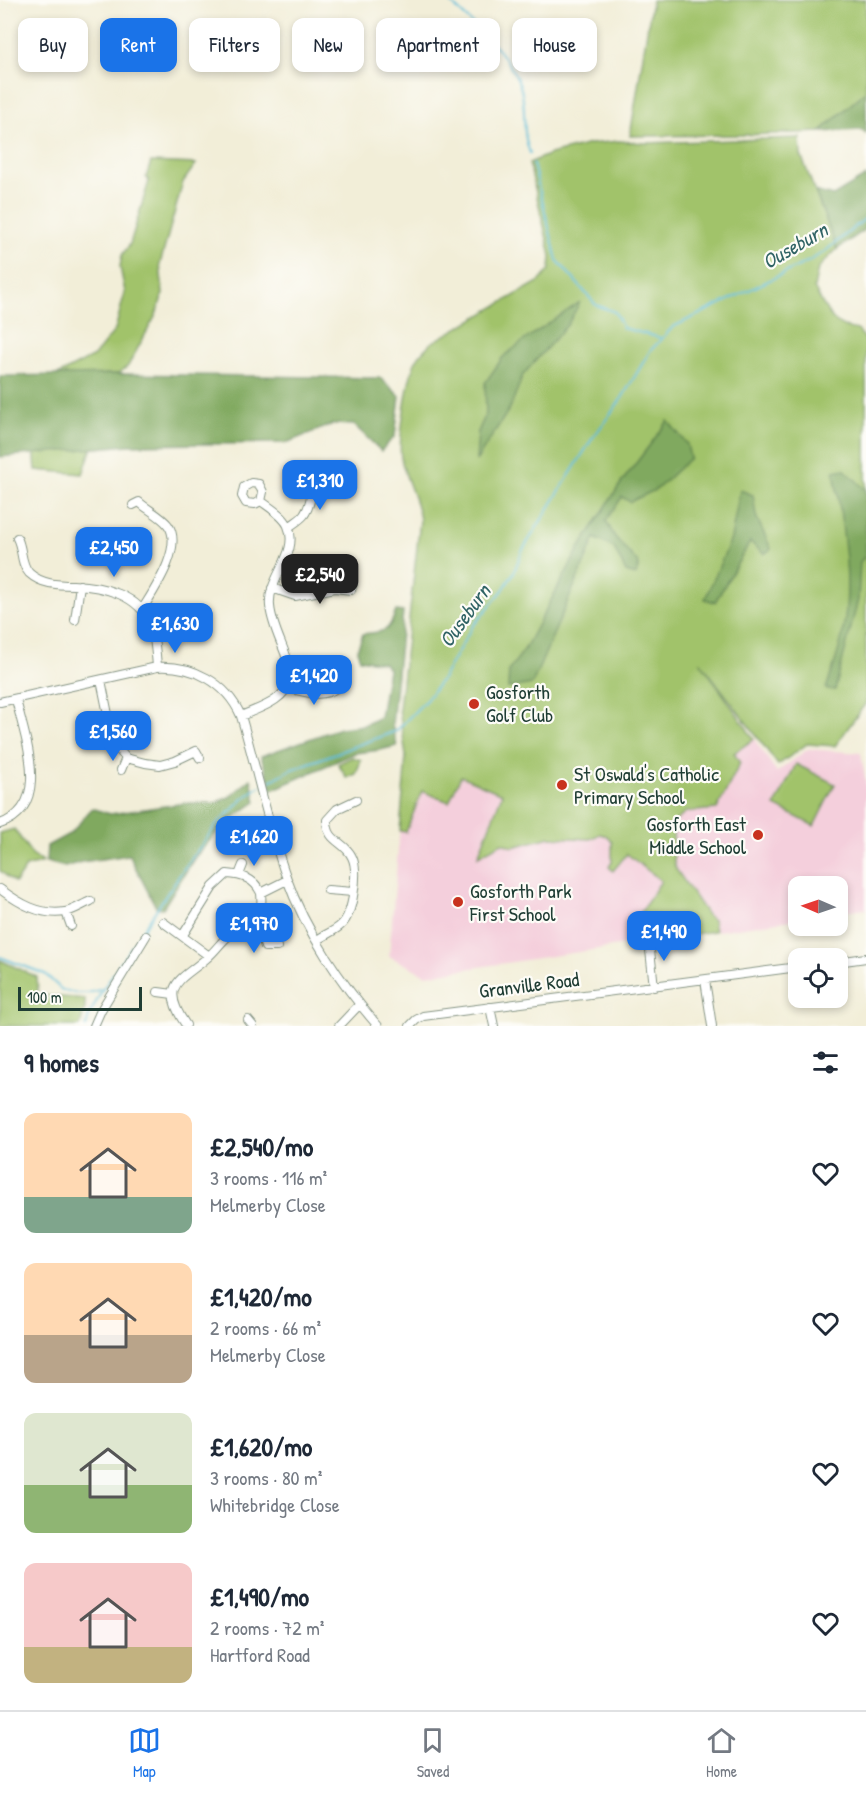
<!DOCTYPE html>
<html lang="en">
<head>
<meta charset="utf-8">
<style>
	:root { --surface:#fff; --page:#f6f6f7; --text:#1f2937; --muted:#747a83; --line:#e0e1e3; --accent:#1a73e8 }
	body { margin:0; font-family:"Patrick Hand",sans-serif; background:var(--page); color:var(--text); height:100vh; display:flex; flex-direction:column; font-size:22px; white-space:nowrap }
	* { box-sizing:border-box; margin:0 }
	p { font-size:20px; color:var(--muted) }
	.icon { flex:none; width:33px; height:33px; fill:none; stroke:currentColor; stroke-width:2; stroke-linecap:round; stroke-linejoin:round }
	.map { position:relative; height:1026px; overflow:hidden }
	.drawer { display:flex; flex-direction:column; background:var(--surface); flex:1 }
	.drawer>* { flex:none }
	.guide { position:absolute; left:18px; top:18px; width:831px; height:54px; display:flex; gap:12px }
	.needle { width:39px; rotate:272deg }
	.tools { position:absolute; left:788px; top:876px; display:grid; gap:12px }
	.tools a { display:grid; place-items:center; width:60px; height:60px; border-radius:12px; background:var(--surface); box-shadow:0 3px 9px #0003; font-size:30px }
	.scale { position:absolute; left:18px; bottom:15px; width:124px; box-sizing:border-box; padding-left:6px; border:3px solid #1f3d34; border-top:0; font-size:16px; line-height:21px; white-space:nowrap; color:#1f3d34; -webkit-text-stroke:4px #fdfcf7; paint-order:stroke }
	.price { position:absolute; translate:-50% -51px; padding:0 14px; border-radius:12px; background:var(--accent); color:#fff; font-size:20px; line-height:39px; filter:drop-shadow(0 2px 3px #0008) }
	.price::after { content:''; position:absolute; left:50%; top:36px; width:18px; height:14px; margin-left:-9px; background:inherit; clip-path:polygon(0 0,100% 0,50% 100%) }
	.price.on { background:#222; color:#fff }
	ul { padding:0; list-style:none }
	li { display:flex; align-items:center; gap:18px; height:150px; padding:0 24px }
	li span { display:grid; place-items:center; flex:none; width:168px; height:120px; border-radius:12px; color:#555 }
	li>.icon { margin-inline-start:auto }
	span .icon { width:72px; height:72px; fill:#fffc; stroke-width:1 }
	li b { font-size:26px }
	h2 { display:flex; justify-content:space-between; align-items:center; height:72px; padding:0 24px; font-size:26px }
	.chip { padding:0 21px; border-radius:12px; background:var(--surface); box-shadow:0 3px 9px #0003; font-size:21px; line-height:54px }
	.chip.on { background:var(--accent); color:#fff }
	.menu { display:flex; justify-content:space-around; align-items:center; height:84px; border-top:2px solid var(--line); background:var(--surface); font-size:16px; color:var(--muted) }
	.menu a { display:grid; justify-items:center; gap:3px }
	.menu .on { color:var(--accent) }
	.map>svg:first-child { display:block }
	.built { fill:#f4cfdc }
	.green { fill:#a1c36b; stroke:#608050; stroke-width:1.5 }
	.forest { fill:#80a95f; stroke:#50734a; stroke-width:1.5 }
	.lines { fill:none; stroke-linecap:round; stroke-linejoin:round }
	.stream { stroke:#59bbd7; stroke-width:2 }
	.street-casing { stroke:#889686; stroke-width:10 }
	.street { stroke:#fff; stroke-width:8 }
	.poi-dot { fill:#c8321e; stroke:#fdfcf7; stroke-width:2 }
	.labels { text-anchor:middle; stroke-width:4.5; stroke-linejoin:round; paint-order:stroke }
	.poi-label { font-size:20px; fill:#1f3d34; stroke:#fdfcf7; text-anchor:start }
	.street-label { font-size:20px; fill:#1f3d34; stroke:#fdfcf7 }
	.water-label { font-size:21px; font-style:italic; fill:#306365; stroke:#fdfcf7 }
</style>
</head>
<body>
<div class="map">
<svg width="866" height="1026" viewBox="0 0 866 1026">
	<rect width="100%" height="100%" fill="#fdfcf7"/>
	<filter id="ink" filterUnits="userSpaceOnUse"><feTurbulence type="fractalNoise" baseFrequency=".0167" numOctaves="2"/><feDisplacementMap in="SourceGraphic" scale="12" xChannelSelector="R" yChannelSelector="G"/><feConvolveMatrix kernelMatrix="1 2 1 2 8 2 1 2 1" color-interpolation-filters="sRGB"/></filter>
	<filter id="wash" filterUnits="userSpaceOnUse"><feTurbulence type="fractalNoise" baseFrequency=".008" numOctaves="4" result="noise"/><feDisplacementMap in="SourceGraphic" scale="24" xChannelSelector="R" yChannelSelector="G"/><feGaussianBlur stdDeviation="1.35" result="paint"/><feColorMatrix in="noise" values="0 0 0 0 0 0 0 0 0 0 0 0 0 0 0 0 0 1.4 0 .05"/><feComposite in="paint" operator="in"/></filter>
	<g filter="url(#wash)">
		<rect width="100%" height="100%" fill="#f2eed8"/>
		<path class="built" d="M683,637L777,772L808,749L861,753L866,783V909L837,913V886H798V919L426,975L389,956L406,756Z"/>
		<path class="green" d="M652,0H866V91L820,132L745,135L630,136Z
			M800,138L801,155L837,249L818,268L814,288C826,309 831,327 858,330L866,340V703L835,746L807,744L778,765L700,661L754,739L734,753L740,763L717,809L686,812L673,823L674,862L676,869L707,915L713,920L715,931L657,940L637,918L661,881L627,854L613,871L609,867L612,862V842L607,836L600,834L590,839L550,837L513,847L502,843L478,856L502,794L461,776L449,802L422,791L406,832L400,831L406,756L399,709L420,520C417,498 405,479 401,458C398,440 408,376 416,361C420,353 425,349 431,343L540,281L550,269L551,256L529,163L550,154L590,144L619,141L646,143Z
			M151,162L196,164L183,182L160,264L163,294L156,315L128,366L118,374H104L94,441L83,474L36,470L32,425L43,376L58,375L94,356L115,330L125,292L120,267L122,255L130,244L149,181L146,177Z
			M352,757L361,760L356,774L347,778L338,764Z
			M796,764L835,784L814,826L775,806Z
			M14,829L33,856L44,862L26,867L15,883L0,871V833Z
			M0,960L37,977L38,995L85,999V1008L80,1026H0Z"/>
		<path class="forest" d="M866,91V134L861,130L820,132Z
			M866,176V229L837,249L815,191L833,196Z
			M580,302L568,324L523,375L510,408L476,461L478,432L486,414L485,383L503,357L526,339Z
			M125,374L380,378L400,396L395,436L381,451L354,425L333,424L286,443L129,445L0,457V376Z
			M668,421L687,444L690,458L657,489L630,502L622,497L606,521L615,537L639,564L636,575L626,572L614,548L595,538L532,684L508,688L509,670L524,650L580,547L621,483Z
			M844,469L866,490V555L860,562L858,600L835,690L826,689C832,670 840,651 843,631C853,579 842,523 834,471Z
			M740,490L753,495L756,516L771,549L764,554L750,542L715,602L705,599L731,539Z
			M396,611L403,612L392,725L397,746L380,750L355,753L272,790L261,756L340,728L364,725L380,717L388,669L384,663L360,659L357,650L363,634C385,631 388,634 396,611Z
			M251,779L256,802L225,823L195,857L163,908L156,907L129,855L82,862L65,867L46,862L47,846L71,833L92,808L110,814L185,803H215L229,797Z"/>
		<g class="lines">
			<path class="stream" d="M448,0C473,25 511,55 521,89C527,111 521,133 530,153
				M533,164L557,260L596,305L615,312L623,328L661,338
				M0,957L45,974L62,990L76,993H88L103,989
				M86,1026L90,1013L103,989L183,870L215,827L243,799L256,789L290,770L396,731L427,699L442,679L472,627L503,590L514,572L522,551L592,439L622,398L650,351L673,327L809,261L824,252L866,218"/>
		</g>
	</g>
	<g filter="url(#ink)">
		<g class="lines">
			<defs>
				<path id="street" d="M133,505L139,502C148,510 161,516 168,525C184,547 154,590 142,610
					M289,527C294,523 300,520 304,515C317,497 304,479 333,470
					M17,538C23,549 20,563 29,573C41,584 57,585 73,585C102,586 139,594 151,625C155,638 156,653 157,667
					M272,588L295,596L335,588L351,590L353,584
					M75,620L80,585
					M101,680L113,739L118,749L126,758L145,763L160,765L175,761L196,751L200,758
					M289,688C303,692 322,698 335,689
					M0,702L157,667C193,665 226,682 241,716C257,770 268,826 287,879C305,930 342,985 378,1026
					M241,716C262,707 285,701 292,677C288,652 272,630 270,606C267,578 300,554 288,526C284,516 269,507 261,501L255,504L246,503L242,496L244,487L251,483L259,484L263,492L261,501
					M121,770L126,758
					M0,824C53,806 24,737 16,699
					M239,875L243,865
					M0,889C19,903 40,916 65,912C73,911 83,904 91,901
					M328,890L353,892
					M66,912L71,926
					M163,922L209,956
					M253,922L260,931L265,947H277
					M183,935L213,887L227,874C242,875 254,878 261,893
					M317,940C324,935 335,931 341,925C353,915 359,871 352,857C344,840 327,843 327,820L337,809L356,800
					M649,941L654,987
					M837,962L866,958
					M705,980L712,1026
					M158,992L173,994
					M490,1007L494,1026
					M248,1020L253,1026
					M186,1025C157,983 183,980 209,956C217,949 223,939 232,933C251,920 264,924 261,893L287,880
					M94,1026L101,1010L146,936
					M339,1026L359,1005
					M410,1026L416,1020L423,1016L798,967"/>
			</defs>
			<use href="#street" class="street-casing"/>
			<use href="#street" class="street"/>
		</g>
	</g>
	<g class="poi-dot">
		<circle cx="474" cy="704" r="6"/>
		<circle cx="562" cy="785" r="6"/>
		<circle cx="758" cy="835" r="6"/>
		<circle cx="458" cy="902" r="6"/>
	</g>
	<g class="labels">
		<g class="poi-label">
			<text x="486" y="699">Gosforth<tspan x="486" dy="23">Golf Club</tspan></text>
			<text x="574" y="781">St Oswald's Catholic<tspan x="574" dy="23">Primary School</tspan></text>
			<text x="746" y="831" text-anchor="end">Gosforth East<tspan x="746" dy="23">Middle School</tspan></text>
			<text x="470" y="898">Gosforth Park<tspan x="470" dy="23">First School</tspan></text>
		</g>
		<g class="street-label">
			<text transform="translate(529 985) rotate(-7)" y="7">Granville Road</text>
		</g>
		<g class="water-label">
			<text transform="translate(795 246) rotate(-30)" y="7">Ouseburn</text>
			<text transform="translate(465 616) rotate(-54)" y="7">Ouseburn</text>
		</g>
	</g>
</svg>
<div class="tools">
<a><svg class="needle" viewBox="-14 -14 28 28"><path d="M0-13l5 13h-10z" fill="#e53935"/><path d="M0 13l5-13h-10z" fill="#747a83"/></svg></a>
<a><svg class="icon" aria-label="locate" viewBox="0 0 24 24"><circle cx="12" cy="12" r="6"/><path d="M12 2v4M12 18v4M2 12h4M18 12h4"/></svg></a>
</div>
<div class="scale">100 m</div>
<b class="price" style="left:320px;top:511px">£1,310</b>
<b class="price" style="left:114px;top:578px">£2,450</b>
<b class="price on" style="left:320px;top:605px">£2,540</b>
<b class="price" style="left:175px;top:654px">£1,630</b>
<b class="price" style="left:314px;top:706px">£1,420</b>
<b class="price" style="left:113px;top:762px">£1,560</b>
<b class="price" style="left:254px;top:867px">£1,620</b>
<b class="price" style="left:254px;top:954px">£1,970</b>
<b class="price" style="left:664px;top:962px">£1,490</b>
<div class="guide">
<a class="chip">Buy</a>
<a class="chip on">Rent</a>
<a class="chip">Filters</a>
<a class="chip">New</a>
<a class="chip">Apartment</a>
<a class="chip">House</a>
</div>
</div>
<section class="drawer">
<h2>9 homes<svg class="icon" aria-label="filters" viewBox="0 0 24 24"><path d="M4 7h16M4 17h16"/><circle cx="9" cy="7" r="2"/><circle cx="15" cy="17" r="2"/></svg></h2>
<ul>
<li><span style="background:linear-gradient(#ffd9b3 70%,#7fa58c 0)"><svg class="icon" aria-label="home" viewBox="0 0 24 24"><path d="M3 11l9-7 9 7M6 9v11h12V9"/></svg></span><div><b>£2,540/mo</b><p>3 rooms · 116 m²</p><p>Melmerby Close</p></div><svg class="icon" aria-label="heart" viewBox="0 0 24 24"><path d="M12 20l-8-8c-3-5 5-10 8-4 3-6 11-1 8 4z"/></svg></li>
<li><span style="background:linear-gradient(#ffd9b3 60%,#b9a48a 0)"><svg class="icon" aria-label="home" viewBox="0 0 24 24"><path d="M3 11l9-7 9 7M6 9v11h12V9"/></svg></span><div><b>£1,420/mo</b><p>2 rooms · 66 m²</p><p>Melmerby Close</p></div><svg class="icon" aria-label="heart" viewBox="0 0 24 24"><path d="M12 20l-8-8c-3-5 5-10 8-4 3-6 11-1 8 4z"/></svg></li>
<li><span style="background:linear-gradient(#dfe7d0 60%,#8fb573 0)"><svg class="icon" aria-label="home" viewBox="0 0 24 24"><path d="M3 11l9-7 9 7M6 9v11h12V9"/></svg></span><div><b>£1,620/mo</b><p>3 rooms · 80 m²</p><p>Whitebridge Close</p></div><svg class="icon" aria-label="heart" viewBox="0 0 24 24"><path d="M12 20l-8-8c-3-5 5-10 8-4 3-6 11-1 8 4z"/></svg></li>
<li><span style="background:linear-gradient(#f6c9c9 70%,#c2b280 0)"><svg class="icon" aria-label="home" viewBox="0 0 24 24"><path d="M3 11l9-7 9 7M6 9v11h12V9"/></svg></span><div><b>£1,490/mo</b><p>2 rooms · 72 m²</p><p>Hartford Road</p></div><svg class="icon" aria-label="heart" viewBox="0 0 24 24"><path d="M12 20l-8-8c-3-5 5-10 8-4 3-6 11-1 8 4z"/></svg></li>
</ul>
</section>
<nav class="menu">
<a class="on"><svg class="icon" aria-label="map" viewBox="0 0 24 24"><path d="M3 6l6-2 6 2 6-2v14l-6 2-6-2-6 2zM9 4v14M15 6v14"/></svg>Map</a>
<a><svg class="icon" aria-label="saved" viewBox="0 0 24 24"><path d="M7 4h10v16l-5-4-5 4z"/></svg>Saved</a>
<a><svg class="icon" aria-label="home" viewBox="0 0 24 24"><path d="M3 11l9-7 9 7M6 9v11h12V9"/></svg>Home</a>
</nav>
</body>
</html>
